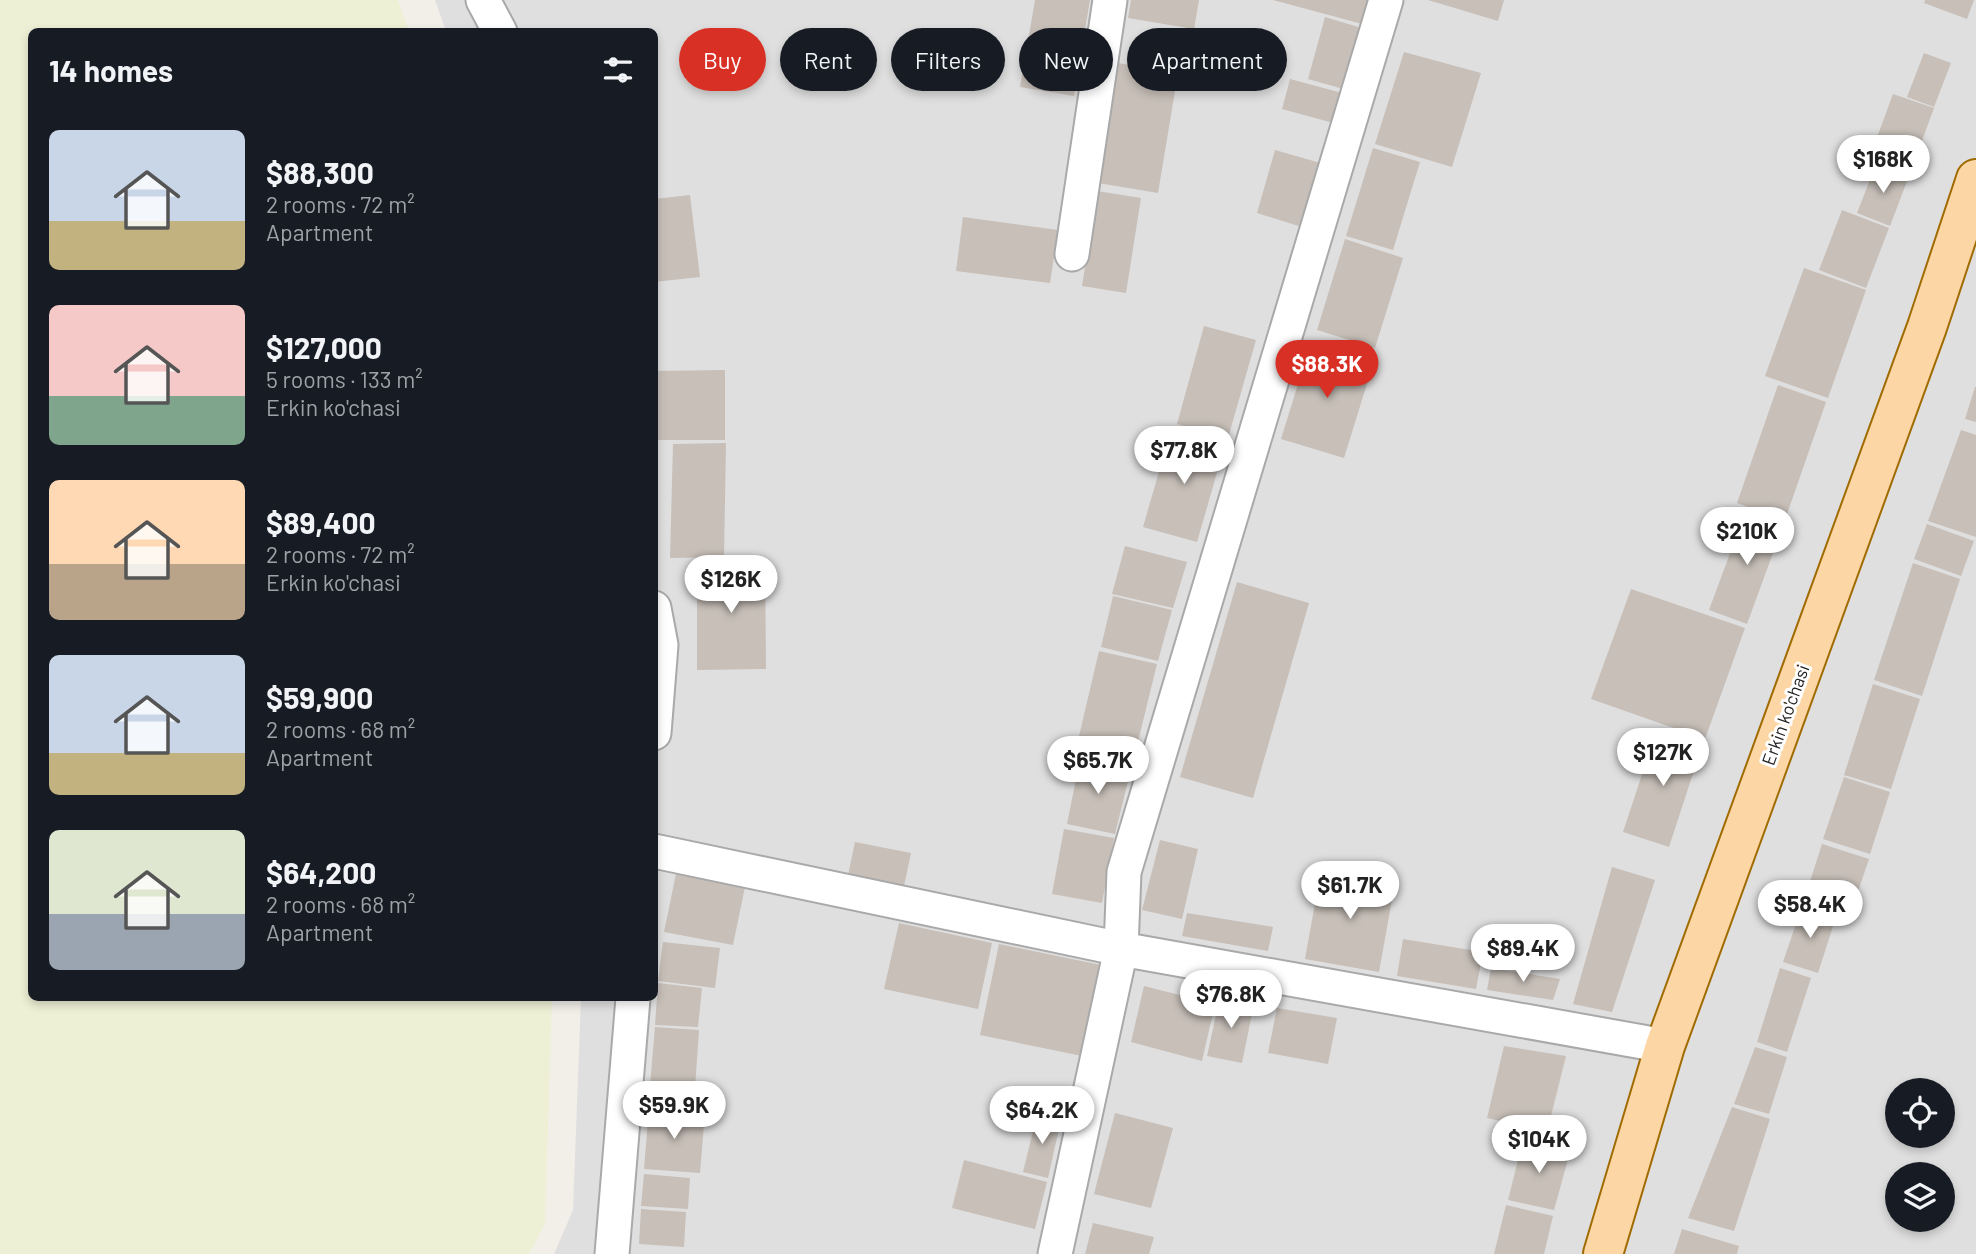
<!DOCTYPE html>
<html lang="en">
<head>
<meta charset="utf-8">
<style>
	:root { --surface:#171b24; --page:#20242c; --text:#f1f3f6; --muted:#9ea1a6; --accent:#d93025 }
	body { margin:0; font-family:Barlow,sans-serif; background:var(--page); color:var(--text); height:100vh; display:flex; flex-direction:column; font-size:26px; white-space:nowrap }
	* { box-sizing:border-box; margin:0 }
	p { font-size:23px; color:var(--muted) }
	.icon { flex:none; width:38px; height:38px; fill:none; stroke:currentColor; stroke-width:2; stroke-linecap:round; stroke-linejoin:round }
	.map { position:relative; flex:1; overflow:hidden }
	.details { position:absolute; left:28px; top:28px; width:630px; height:973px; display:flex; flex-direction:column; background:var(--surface); border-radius:10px; box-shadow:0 4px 10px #0003 }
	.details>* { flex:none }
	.hud { position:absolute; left:679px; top:28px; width:665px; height:63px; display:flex; gap:14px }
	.controls { position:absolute; left:1885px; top:1078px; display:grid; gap:14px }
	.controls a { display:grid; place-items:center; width:70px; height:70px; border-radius:50%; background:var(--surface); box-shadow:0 4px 10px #0003; font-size:35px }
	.price { position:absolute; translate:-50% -60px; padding:0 16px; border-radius:24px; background:#fff; color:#222; font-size:23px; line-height:46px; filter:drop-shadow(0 2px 4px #0008) }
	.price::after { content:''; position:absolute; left:50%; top:42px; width:21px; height:16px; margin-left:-10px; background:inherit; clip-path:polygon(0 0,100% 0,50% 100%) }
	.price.on { background:var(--accent); color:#fff }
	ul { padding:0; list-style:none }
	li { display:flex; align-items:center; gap:21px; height:175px; padding:0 21px }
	li span { display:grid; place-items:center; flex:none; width:196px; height:140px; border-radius:10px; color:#555 }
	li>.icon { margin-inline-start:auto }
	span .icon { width:84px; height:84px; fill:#fffc; stroke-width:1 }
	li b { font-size:30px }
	h2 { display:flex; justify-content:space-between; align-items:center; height:84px; padding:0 21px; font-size:30px }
	.chip { padding:0 24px; border-radius:32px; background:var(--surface); box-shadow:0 4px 10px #0003; font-size:24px; line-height:63px }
	.chip.on { background:var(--accent); color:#fff }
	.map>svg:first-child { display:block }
	.residential { fill:#e0dfdf; fill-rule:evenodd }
	.farmland { fill:#eef0d5 }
	.building { fill:#c7bfb8 }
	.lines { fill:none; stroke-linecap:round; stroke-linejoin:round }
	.minor-casing { stroke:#a9a9a9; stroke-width:37 }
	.major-casing { stroke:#a06b00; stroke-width:42 }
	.minor { stroke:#fff; stroke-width:33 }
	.major { stroke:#fcd6a4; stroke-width:38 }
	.labels { text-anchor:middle; stroke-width:6; stroke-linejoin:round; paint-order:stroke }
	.street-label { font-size:18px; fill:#222; stroke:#fff }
</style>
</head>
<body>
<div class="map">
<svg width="1976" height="1254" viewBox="0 0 1976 1254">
	<rect width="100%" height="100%" fill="#f2efe9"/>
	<path class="residential" d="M435,0H1976V1254H554L573,1210L581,998H654V32L446,31ZM1897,1090H1942V1136H1897ZM1897,1174H1942V1220H1897Z"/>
	<path class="farmland" d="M0,0H398L409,31L32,32V998H552L545,1224L529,1254H0Z"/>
	<path class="building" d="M1035,0H1090L1074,96L1020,87Z
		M1131,0H1199L1194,29L1128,18Z
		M1273,0H1373L1366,25Z
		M1428,0H1504L1498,21Z
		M1925,0H1974L1967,19L1924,3Z
		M1325,17L1365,29L1347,90L1308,79Z
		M1404,52L1481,73L1452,167L1375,144Z
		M1924,53L1951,63L1934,107L1907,97Z
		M1118,63L1178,73L1158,193L1098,183Z
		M1290,79L1346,94L1337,124L1282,109Z
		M1893,94L1934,108L1910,173L1869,159Z
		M1373,148L1420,162L1393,250L1346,236Z
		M1275,150L1324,164L1305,228L1257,213Z
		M1876,164L1909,176L1890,226L1857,213Z
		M1097,191L1141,198L1126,293L1082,286Z
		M690,195L700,277L654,282V199Z
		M1842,210L1889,228L1866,288L1819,270Z
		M963,217L1058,230L1050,283L956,271Z
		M1345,239L1403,258L1375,348L1317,330Z
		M1804,268L1866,290L1828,398L1765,376Z
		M1204,326L1256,340L1228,438L1177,424Z
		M1311,342L1374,361L1344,458L1281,439Z
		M725,370V440H654V371Z
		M1778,385L1826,402L1785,520L1737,503Z
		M1975,387H1976V422L1965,419Z
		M1171,430L1225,445L1197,542L1143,527Z
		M1961,430L1976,435V537L1928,521Z
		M726,443L724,557L670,558L673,444Z
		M1746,510L1784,523L1747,624L1709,610Z
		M1927,524L1974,541L1961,576L1914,559Z
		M1125,546L1187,562L1173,608L1112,594Z
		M697,561H765L766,669L697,670Z
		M1913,563L1960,579L1922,696L1874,680Z
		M1237,582L1309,603L1253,798L1180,777Z
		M1631,589L1745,628L1705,739L1591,699Z
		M1113,596L1172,610L1158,661L1101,647Z
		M1099,651L1157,664L1132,766L1075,753Z
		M1873,684L1920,699L1891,789L1844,775Z
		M1657,729L1703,743L1669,847L1623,832Z
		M1080,759L1131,769L1115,834L1067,824Z
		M1844,777L1890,792L1870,854L1823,839Z
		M1064,829L1114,838L1102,903L1052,894Z
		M1160,840L1198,849L1182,919L1142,910Z
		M855,842L911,853L904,886L848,875Z
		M1822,844L1869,859L1850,915L1804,900Z
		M1612,867L1655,880L1612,1012L1573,1004Z
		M677,869L746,882L733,945L664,932Z
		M1321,870L1395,883L1379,972L1305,959Z
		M1802,906L1836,917L1818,973L1783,962Z
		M1187,913L1273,927L1268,951L1182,936Z
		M899,923L992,943L978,1009L884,989Z
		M1403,939L1483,952L1476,989L1397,976Z
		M663,942L720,948L715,988L658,981Z
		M999,944L1101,965L1082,1056L980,1035Z
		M1491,968L1560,979L1553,1000L1487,990Z
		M1780,968L1811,978L1787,1052L1757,1042Z
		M658,983L702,988L698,1027L655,1025Z
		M1144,986L1215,1004L1202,1061L1131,1042Z
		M1220,997L1254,1004L1242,1063L1207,1056Z
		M1277,1008L1337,1018L1328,1064L1268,1053Z
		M655,1027L699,1030L695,1088L650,1085Z
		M1504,1046L1566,1056L1547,1132L1487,1118Z
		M1755,1047L1787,1057L1769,1114L1734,1104Z
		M1732,1107L1770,1119L1734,1231L1688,1218Z
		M649,1108L705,1113L700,1173L644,1169Z
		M1115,1113L1173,1128L1151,1208L1094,1194Z
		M1037,1115L1061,1120L1048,1178L1023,1172Z
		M1523,1140L1570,1152L1554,1210L1508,1200Z
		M964,1160L1047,1182L1035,1229L952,1208Z
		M644,1174L690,1178L688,1209L641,1206Z
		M1506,1205L1553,1216L1544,1254H1494Z
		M641,1209L686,1212L684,1247L639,1244Z
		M1093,1223L1154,1237L1149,1254H1085Z
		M1682,1229L1739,1246L1737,1254H1674Z"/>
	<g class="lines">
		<defs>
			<path id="minor" d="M483,0L500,32
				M1072,254L1110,0
				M654,608L661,645L654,733
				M654,851L1121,949L1665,1046
				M612,1254L633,998
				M1055,1254L1121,949L1124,872L1386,0"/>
			<path id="major" d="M1603,1254L1665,1046L1927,327L1976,179"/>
		</defs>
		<use href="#minor" class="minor-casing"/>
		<use href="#major" class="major-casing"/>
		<use href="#minor" class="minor"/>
		<use href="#major" class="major"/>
	</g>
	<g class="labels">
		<g class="street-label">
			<text transform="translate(1786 715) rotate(-70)" y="6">Erkin ko'chasi</text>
		</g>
	</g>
</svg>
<div class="controls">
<a><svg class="icon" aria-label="locate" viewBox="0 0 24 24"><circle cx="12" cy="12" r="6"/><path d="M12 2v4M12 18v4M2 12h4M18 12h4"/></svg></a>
<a><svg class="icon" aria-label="layers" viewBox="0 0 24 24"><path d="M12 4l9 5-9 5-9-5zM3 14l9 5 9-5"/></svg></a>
</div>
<b class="price" style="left:1883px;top:195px">$168K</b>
<b class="price on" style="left:1327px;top:400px">$88.3K</b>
<b class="price" style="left:1184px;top:486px">$77.8K</b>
<b class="price" style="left:1747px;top:567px">$210K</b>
<b class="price" style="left:731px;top:615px">$126K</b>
<b class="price" style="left:1663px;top:788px">$127K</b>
<b class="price" style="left:1098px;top:796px">$65.7K</b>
<b class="price" style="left:1350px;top:921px">$61.7K</b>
<b class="price" style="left:1810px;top:940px">$58.4K</b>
<b class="price" style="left:1523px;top:984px">$89.4K</b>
<b class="price" style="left:1231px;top:1030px">$76.8K</b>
<b class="price" style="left:674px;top:1141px">$59.9K</b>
<b class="price" style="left:1042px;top:1146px">$64.2K</b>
<b class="price" style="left:1539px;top:1175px">$104K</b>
<div class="hud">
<a class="chip on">Buy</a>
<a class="chip">Rent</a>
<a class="chip">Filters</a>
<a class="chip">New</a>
<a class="chip">Apartment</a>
</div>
<section class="details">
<h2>14 homes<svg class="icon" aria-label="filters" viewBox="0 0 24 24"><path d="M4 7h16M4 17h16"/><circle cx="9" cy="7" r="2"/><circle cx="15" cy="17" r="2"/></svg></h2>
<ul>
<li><span style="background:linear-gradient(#c9d6e8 65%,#c2b280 0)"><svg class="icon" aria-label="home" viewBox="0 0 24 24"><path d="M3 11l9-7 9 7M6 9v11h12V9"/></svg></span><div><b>$88,300</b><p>2 rooms · 72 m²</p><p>Apartment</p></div></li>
<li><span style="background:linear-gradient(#f6c9c9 65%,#7fa58c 0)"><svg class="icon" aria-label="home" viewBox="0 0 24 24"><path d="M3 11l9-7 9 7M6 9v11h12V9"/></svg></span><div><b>$127,000</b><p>5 rooms · 133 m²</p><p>Erkin ko'chasi</p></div></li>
<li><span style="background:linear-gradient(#ffd9b3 60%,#b9a48a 0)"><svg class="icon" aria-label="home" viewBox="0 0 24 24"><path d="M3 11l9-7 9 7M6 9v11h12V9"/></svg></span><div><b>$89,400</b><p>2 rooms · 72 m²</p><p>Erkin ko'chasi</p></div></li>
<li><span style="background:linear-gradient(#c9d6e8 70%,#c2b280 0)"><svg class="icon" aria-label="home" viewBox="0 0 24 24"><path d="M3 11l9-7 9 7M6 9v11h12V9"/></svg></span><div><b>$59,900</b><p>2 rooms · 68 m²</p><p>Apartment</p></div></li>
<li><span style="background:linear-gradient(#dfe7d0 60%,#9aa5b1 0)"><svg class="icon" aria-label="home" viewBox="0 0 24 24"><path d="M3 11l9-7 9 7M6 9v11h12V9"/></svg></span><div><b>$64,200</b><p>2 rooms · 68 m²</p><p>Apartment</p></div></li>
</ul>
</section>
</div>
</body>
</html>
